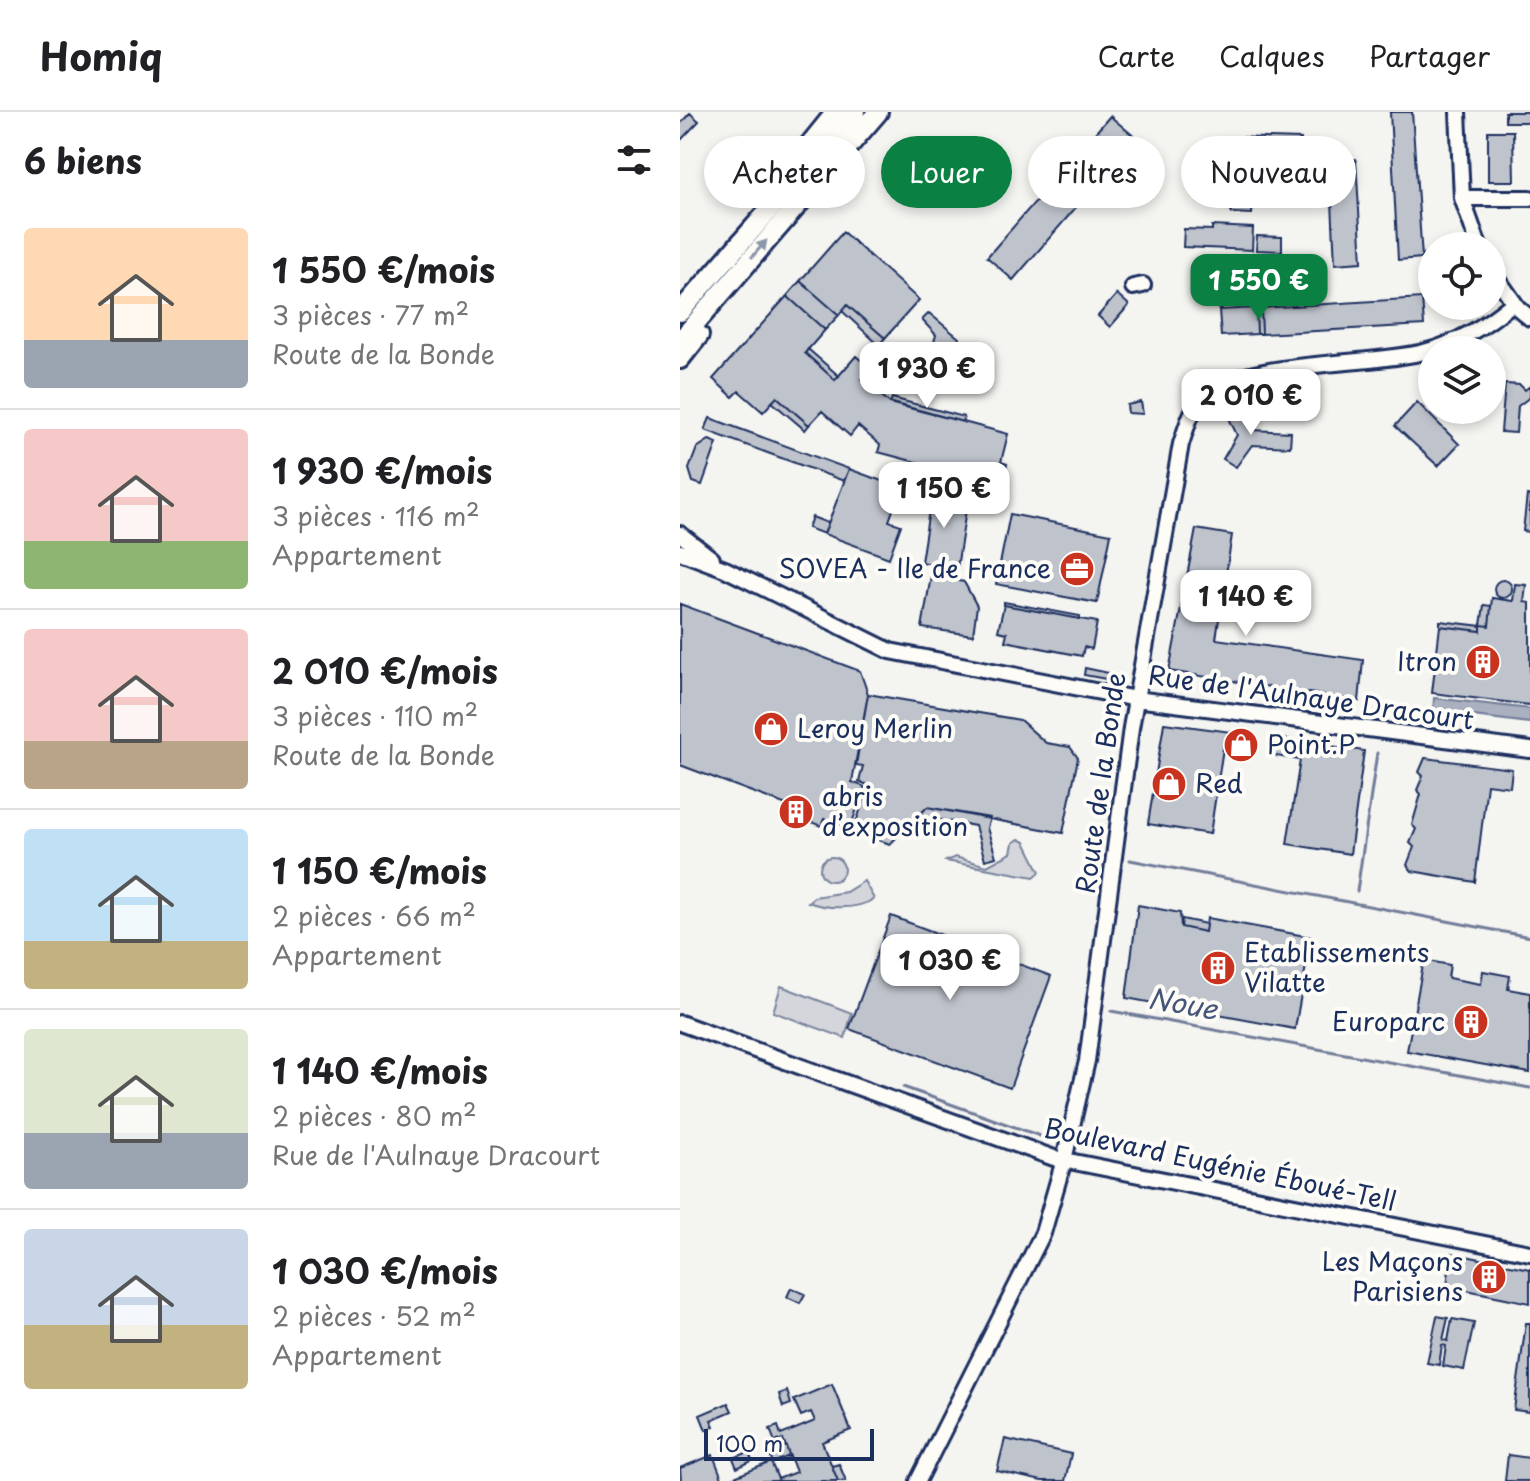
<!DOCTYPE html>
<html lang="fr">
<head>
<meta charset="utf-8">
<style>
	:root { --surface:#fff; --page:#f6f6f6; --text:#202124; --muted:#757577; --line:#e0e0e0; --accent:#0b8043 }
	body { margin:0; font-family:"Playpen Sans",sans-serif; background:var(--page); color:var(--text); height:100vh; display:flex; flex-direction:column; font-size:30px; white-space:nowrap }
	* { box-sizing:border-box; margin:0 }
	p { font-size:26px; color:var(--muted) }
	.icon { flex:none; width:44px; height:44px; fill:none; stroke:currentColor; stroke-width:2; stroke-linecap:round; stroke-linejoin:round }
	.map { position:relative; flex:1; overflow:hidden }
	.panel { display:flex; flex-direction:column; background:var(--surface); width:680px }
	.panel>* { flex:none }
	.guide { position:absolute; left:24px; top:24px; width:706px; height:72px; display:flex; gap:16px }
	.tools { position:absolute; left:738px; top:120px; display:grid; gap:16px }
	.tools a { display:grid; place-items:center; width:88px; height:88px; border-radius:50%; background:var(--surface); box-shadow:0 4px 12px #0003; font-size:40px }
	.scale { position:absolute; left:24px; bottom:20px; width:170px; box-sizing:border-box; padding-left:8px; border:4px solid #1b2f5e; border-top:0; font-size:22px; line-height:28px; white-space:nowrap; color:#1b2f5e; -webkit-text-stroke:6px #fdfcf7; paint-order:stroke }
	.price { position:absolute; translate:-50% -68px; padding:0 18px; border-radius:16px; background:#fff; color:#222; font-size:26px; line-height:52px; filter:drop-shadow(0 2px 4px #0008) }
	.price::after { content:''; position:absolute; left:50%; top:48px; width:24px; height:18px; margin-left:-12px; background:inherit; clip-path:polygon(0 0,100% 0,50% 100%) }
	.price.on { background:var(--accent); color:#fff }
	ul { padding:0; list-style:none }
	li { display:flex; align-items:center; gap:24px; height:200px; padding:0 24px }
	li+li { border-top:2px solid var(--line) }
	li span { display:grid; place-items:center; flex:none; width:224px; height:160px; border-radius:8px; color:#555 }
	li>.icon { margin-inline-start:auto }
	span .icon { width:96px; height:96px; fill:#fffc; stroke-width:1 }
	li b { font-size:34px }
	h2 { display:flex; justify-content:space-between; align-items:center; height:96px; padding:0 24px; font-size:34px }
	.tag { padding:0 28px; border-radius:36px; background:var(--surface); box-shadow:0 4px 12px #0003; font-size:28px; line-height:72px }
	.tag.on { background:var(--accent); color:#fff }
	header { display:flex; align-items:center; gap:48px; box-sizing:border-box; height:112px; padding:0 40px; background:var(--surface); border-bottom:2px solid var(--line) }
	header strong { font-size:38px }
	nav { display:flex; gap:44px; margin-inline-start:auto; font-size:28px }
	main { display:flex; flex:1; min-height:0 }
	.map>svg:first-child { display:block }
	.green { fill:#d4d6db; stroke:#78829c; stroke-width:2 }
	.water { fill:#aab0bf; stroke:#717c98; stroke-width:2 }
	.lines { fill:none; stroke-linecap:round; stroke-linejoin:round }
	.stream { stroke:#717c98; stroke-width:3 }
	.building { fill:#bfc3cc; stroke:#1b2f5e; stroke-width:2 }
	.minor-casing { stroke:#1b2f5e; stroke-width:20 }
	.major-casing { stroke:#1b2f5e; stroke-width:24 }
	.minor { stroke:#fdfcf7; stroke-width:14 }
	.major { stroke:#fdfcf7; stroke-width:18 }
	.oneway { fill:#8c96aa }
	.labels { text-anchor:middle; stroke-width:8; stroke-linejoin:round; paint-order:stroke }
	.poi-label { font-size:26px; fill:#1b2f5e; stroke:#fdfcf7; text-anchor:start }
	.street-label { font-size:26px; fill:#1b2f5e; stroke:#fdfcf7 }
	.water-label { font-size:28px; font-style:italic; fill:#46567b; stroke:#fdfcf7 }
</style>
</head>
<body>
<header>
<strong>Homiq</strong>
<nav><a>Carte</a><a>Calques</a><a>Partager</a></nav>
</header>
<main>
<section class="panel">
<h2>6 biens<svg class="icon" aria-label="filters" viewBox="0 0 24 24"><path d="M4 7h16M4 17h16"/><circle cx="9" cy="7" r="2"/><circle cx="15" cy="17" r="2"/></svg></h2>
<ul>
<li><span style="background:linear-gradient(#ffd9b3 70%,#9aa5b1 0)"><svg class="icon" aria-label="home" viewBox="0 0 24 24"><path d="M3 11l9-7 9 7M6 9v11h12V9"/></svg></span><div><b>1 550 €/mois</b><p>3 pièces · 77 m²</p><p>Route de la Bonde</p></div></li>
<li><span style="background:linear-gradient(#f6c9c9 70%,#8fb573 0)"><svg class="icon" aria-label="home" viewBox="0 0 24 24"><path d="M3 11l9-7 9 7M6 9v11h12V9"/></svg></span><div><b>1 930 €/mois</b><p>3 pièces · 116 m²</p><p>Appartement</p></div></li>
<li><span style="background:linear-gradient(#f6c9c9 70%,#b9a48a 0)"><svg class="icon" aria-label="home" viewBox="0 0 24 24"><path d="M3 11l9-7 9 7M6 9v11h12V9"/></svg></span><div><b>2 010 €/mois</b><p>3 pièces · 110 m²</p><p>Route de la Bonde</p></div></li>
<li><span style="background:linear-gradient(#bfe0f5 70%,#c2b280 0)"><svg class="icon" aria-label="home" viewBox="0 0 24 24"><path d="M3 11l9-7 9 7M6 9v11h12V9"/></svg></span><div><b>1 150 €/mois</b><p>2 pièces · 66 m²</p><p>Appartement</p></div></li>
<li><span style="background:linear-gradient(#dfe7d0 65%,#9aa5b1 0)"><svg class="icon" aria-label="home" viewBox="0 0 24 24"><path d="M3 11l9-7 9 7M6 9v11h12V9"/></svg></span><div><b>1 140 €/mois</b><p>2 pièces · 80 m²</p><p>Rue de l'Aulnaye Dracourt</p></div></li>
<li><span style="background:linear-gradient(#c9d6e8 60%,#c2b280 0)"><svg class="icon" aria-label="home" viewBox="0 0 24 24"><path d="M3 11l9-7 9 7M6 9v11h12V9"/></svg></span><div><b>1 030 €/mois</b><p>2 pièces · 52 m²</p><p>Appartement</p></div></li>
</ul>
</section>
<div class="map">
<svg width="850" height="1369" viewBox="0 0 850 1369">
	<rect width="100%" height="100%" fill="#f4f4f1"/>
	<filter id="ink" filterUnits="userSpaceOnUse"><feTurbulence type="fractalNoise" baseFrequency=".0125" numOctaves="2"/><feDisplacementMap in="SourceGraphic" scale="16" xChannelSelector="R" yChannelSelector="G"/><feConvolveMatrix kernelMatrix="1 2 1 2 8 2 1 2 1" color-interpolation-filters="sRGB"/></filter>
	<g filter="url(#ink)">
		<path class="green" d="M339,727L345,730L360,760L354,765L266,749L275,745L307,754L331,741L333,731Z
			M140 757a12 12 0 1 1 24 0a12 12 0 1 1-24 0Z
			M184,769L194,787C177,798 146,797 128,790L134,785L166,780Z
			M101,874L172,901L165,926L93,900Z"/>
		<path class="water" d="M754,586L850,597V611L753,599Z"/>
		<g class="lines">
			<path class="stream" d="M450,748L850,825
				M677,779L697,641
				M431,899L850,976
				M223,975L363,1025"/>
		</g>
		<path class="building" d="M710,0H732L742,146L718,148Z
			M825,0H850V10H825Z
			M10,1L19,9L0,29V12Z
			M430,4L456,26L333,168L307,145Z
			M808,19H833L834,69H808Z
			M553,25L621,27L620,56L554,53V68L537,67L538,37L553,38Z
			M676,47L682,150L655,152L650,49Z
			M551,86L573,87L572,102L551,101Z
			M532,114L573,116L572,138L503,135L504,117L532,118Z
			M163,120L239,188L205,226L167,193L159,203L120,169Z
			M577,124L602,125V139L576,138Z
			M537,160L538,171L523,170L522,161Z
			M120,169L159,203L145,218L107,184Z
			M437,182L449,193L430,215L418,204Z
			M107,184L145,218L125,241L155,268L176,244L191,257L182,267L209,290L328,322L321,350L327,352L326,357L319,356L315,371L198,340L200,333L178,314L170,324L142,299L129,313L97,285L83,300L59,279L53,285L33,267Z
			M742,186L744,213L582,222L581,196Z
			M167,193L205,226L199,233L162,199Z
			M576,196L577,222L541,224L539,198Z
			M576,197H581L582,222H577Z
			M249,201L279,226L269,261L262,259L259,272L243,268L256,223L242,208Z
			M128,237L159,264L155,268L125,241Z
			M274,261L288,264L285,275L271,271Z
			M825,272L840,273L845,278L850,274V285L838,294L836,321L821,320Z
			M97,285L129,313L125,318L92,290Z
			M212,286L284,305L283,310L210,291Z
			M461,290L463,302L448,301L447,293Z
			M737,290L779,332L758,354L715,314Z
			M559,293L573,318L611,320L610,335L572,333L556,355L543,347L557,323L546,300Z
			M30,306L169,357L164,369L25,318Z
			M29,328L37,331L22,373L13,370L9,357L17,336Z
			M169,357L221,376L209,409L221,413L209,446L144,422Z
			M252,379L288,385L277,456L241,450Z
			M847,383L850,384V420L843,419Z
			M330,402L431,422L417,491L316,472Z
			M132,405L148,411L144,422L128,416Z
			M516,417L552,423L536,527L683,548L679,589L489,559Z
			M251,464L284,470L297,494L293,523L242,516Z
			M814 477a9 9 0 1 1 18 0a9 9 0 1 1-18 0Z
			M835,472L846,473L844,490L850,491V593L752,581L760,514L801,519V513L809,514L812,486L833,489Z
			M324,490L400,504V507L324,493Z
			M0,492L180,559L188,582L172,670L185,675L170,716L144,707L141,714L126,708L128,701L0,653Z
			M324,493L417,510L412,537L404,535L402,544L325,529L327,521L318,519Z
			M804,493L811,494L809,514L801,513Z
			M760,509L801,514V519L760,514Z
			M405,556L438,563L437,569L404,563Z
			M188,582L340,608L366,631L390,635L398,646L383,721L247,695L210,732L173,719L189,673L179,670L183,654L176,653Z
			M484,611L574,623L572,640L543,636L530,722L468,712Z
			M593,625L684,639L670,742L607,732L620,648L590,643Z
			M745,646L832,657L830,675L807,672L795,770L732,759L727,753L734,735L730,731L736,717L732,713L741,682L737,678L743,664L739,660Z
			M247,695L310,706L307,716L316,745L305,748L295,714L239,704Z
			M458,793L500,801L501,815L525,820L527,806L631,825L615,917L446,886Z
			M211,804L371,864L330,976L169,917Z
			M502,807L526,812L525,820L501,815Z
			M744,848L770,853L768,866L801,872L803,859L830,864L828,877L850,881V961L727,939Z
			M771,1141L850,1157V1191L767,1174Z
			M111,1176L125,1182L120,1191L107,1185Z
			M757,1204L768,1206L763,1228L768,1229L772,1207L794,1211L784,1258L763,1254L766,1234L762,1233L759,1253L747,1251Z
			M846,1211H850V1300L834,1298Z
			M152,1272L171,1318L142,1330L158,1369H54L52,1366L91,1350L98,1367L116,1360L103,1327L95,1330L90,1317L98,1314L101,1323L135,1309L131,1300L121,1304L114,1288Z
			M107,1279L111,1292L103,1295L99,1282Z
			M48,1291L52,1299L31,1308L34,1314L26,1318L20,1303Z
			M325,1327L391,1342L385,1369H362L317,1359Z
			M106,1334L109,1344L93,1351L89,1341Z
			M69,1340L72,1349L57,1356L53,1346Z
			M33,1343L43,1369H1L0,1356Z
			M828,1343L850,1346V1369H825Z
			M159,1352L166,1369H158L152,1354Z"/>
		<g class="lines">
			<defs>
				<path id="minor" d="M778,0L782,86L799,134
					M782,86H850
					M812,159L838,196L850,206
					M453,175L463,173
					M0,422L32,447
					M0,440L45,457L210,539L456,587L850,638
					M0,911L374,1046L850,1141
					M238,1369L363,1121L384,1048L407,949L451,616L501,332C507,314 511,296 525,283C563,248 690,254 744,240C779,231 807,213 834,190"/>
				<path id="major" d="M110,57L156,0
					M0,200L175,0
					M0,229L198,0
					M0,247L19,223"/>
			</defs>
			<use href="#minor" class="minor-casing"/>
			<use href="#major" class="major-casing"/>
			<use href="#minor" class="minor"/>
			<use href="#major" class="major"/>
		</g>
		<defs><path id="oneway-solid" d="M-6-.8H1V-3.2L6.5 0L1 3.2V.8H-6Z" transform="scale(2)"/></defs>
		<use class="oneway" href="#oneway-solid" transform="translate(79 137) rotate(-49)"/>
	</g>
	<defs>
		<symbol id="office-disc" viewBox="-11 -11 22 22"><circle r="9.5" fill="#c8321e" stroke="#fdfcf7"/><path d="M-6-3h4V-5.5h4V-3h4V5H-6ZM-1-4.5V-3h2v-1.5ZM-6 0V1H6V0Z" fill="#fff"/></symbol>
		<symbol id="building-disc" viewBox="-11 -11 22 22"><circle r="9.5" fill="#c8321e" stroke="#fdfcf7"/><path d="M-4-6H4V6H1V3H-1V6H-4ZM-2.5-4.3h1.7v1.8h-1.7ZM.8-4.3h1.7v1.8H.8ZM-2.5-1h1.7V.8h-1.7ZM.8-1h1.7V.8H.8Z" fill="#fff"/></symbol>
		<symbol id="shop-disc" viewBox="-11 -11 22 22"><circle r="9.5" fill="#c8321e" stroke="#fdfcf7"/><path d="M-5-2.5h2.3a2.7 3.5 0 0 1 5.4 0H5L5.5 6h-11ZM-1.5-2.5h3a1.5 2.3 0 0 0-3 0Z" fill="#fff"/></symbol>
	</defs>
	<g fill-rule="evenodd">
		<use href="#office-disc" x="377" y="437" width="40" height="40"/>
		<use href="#building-disc" x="783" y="530" width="40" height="40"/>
		<use href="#shop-disc" x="71" y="597" width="40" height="40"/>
		<use href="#shop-disc" x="541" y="613" width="40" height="40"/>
		<use href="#shop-disc" x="469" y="652" width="40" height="40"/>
		<use href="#building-disc" x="96" y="680" width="40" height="40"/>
		<use href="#building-disc" x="518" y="836" width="40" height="40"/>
		<use href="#building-disc" x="771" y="890" width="40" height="40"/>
		<use href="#building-disc" x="789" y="1145" width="40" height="40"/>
	</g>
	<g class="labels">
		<g class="poi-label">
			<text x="371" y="466" text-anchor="end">SOVEA - Ile de France</text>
			<text x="777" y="559" text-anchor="end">Itron</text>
			<text x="117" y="626">Leroy Merlin</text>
			<text x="587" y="642">Point.P</text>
			<text x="515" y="681">Red</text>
			<text x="142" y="694">abris<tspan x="142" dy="30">d’exposition</tspan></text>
			<text x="564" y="850">Etablissements<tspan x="564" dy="30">Vilatte</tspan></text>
			<text x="765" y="919" text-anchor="end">Europarc</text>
			<text x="783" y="1159" text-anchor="end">Les Maçons<tspan x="783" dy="30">Parisiens</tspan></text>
		</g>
		<g class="street-label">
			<text transform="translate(631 586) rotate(8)" y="9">Rue de l'Aulnaye Dracourt</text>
			<text transform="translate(421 671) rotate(-82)" y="9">Route de la Bonde</text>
			<text transform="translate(540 1053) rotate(12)" y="9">Boulevard Eugénie Éboué-Tell</text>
		</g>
		<g class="water-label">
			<text transform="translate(503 892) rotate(10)" y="10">Noue</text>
		</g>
	</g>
</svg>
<div class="tools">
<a><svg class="icon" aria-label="locate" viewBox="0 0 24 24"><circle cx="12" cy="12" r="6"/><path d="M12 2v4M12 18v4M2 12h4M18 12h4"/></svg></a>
<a><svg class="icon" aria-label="layers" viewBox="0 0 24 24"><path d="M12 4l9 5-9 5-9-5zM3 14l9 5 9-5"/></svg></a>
</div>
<div class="scale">100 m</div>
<b class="price on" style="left:579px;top:210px">1 550 €</b>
<b class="price" style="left:247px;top:298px">1 930 €</b>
<b class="price" style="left:571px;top:325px">2 010 €</b>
<b class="price" style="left:264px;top:418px">1 150 €</b>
<b class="price" style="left:566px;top:526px">1 140 €</b>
<b class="price" style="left:270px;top:890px">1 030 €</b>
<div class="guide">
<a class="tag">Acheter</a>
<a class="tag on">Louer</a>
<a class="tag">Filtres</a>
<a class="tag">Nouveau</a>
</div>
</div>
</main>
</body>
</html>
